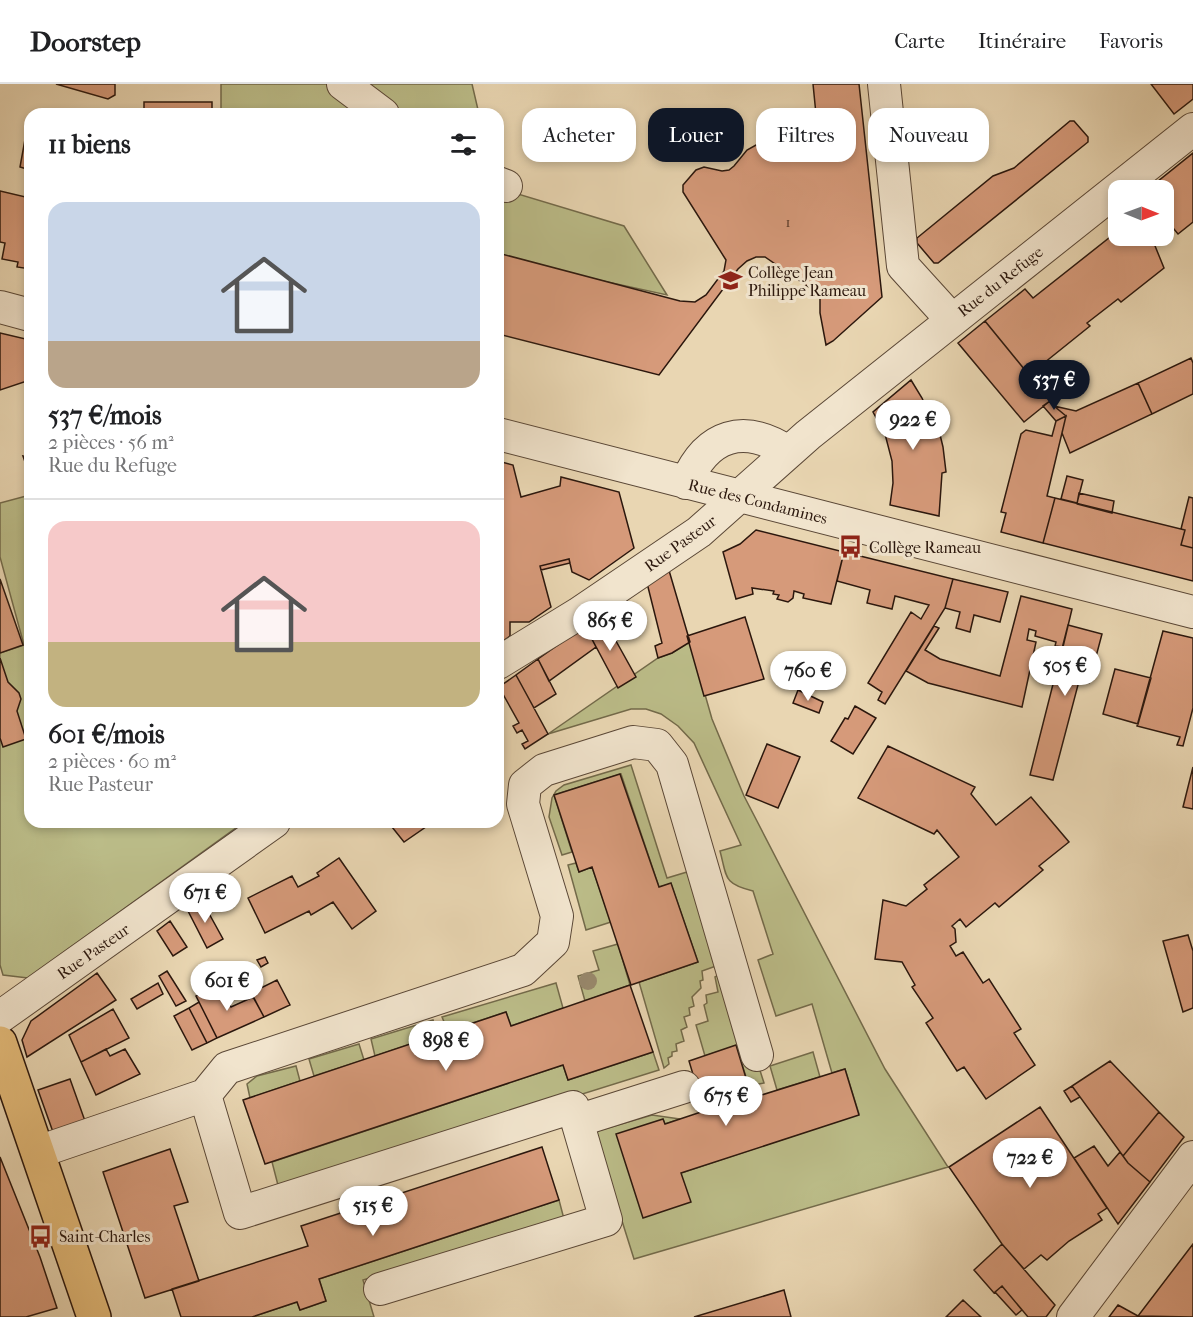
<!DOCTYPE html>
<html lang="fr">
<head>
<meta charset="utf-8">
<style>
	:root { --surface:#fff; --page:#f2f2f2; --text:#202124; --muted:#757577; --line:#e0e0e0; --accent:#111827 }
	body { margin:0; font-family:"IM FELL French Canon",serif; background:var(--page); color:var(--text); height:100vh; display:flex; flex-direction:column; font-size:22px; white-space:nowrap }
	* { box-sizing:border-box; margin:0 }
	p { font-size:20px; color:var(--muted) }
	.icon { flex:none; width:33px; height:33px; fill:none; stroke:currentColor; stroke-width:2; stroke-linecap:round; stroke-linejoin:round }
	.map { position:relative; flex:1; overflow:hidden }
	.panel { position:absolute; left:24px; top:24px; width:480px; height:720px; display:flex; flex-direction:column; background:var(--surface); border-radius:18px; box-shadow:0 3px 9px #0003 }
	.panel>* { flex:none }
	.top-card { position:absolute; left:522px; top:24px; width:570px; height:54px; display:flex; gap:12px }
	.needle { width:39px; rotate:91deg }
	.tools { position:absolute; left:1108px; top:96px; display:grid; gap:12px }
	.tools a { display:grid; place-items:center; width:66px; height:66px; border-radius:12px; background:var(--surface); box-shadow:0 3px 9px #0003; font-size:30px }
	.price { position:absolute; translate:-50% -51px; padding:0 14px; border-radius:21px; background:#fff; color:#222; font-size:20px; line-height:39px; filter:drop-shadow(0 2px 3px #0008) }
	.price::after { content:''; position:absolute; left:50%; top:36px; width:18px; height:14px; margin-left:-9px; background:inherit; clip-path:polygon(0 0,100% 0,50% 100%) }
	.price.current { background:var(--accent); color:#fff }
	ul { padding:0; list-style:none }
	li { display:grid; align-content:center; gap:12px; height:318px; padding:0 24px }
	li+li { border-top:2px solid var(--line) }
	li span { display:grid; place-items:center; height:186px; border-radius:18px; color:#555 }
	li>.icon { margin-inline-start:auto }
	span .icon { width:108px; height:108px; fill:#fffc; stroke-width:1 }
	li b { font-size:26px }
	h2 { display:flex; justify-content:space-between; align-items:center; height:72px; padding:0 24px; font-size:26px }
	.chip { padding:0 21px; border-radius:18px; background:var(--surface); box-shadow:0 3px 9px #0003; font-size:21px; line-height:54px }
	.chip.current { background:var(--accent); color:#fff }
	header { display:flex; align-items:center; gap:36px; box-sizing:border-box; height:84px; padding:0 30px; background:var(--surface); border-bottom:2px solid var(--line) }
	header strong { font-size:28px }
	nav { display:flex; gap:33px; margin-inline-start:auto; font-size:21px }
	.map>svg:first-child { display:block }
	.green { fill:#bbbc88; stroke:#736a4a; stroke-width:1.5 }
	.building { fill:#d69a7a; stroke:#2b170d; stroke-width:1.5 }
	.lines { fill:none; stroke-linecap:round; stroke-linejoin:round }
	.minor-casing { stroke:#5a4736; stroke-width:34 }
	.major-casing { stroke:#2b170d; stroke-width:36 }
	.minor { stroke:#f1e4cd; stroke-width:32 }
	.major { stroke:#e4bb79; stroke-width:33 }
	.tree { fill:#98886c }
	.labels { text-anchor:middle; stroke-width:6; stroke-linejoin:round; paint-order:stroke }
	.number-label { font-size:14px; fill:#563828 }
	.poi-label { font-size:16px; fill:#2b170d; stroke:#f1e4cd; text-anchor:start }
	.street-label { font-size:16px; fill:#2b170d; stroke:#f1e4cd }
</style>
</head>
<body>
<header>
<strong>Doorstep</strong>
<nav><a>Carte</a><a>Itinéraire</a><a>Favoris</a></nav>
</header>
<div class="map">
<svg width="1193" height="1233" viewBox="0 0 1193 1233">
	<rect width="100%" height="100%" fill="#e9d6b2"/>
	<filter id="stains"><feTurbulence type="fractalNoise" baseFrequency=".00333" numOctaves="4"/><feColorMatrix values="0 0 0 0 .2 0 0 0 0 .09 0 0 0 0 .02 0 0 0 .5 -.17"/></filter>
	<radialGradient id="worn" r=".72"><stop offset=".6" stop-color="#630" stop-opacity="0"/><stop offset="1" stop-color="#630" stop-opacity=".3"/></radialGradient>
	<path class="green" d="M221,0H472L479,30H221Z
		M498,104L624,142L667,211L498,174Z
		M30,411V738H244L28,894L3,891L0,881V569L24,561L0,473V419Z
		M690,558L712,635L744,712L885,985L948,1083L634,1175L594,1048L652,1031L680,1035L665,1040L663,1035L681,1089L859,1030L845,985L832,989L812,920L776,932L758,876L773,870L753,807C723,800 727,793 720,767L741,761L694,659L678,642L661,630L646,625H631L548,650L658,574L672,569Z
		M631,681L667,794L687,788L716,882L702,887L703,896L700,897L701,904L692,913L694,922L689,924L690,931L684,933L687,943L681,946L684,957L676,960L677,967L672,968V972L668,974L669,980L664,984L639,898L698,878L671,800L659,803L621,690L554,711L572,768L562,771L549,733L552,714L556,707L564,701Z
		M576,779L579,788L592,783L611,838L586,846L568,781Z
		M618,860L630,901L585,917L578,892L599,886L593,867Z
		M728,886L764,999L749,1002L736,962L705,972L696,941L708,937L704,921L707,919L706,911L718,908L715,893Z
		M556,899L563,924L511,942L506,928L448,947L442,933Z
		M433,936L437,951L375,972L371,955Z
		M359,960L364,976L314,992L309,975Z
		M653,968L659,986L279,1105L272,1078L563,981L568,996Z
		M813,968L820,993L777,1006L770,982Z
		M296,982L300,997L250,1014L247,1000L257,992Z
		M559,1116L564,1135L363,1196L374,1233H252L297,1218L300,1226L326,1217L319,1195Z"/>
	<path class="building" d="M56,0H115V11L108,15Z
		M813,0H859L882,213L833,257L826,261L820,229V211L765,173H756L747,177L738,185L659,291L498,250V169L680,217L695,218L706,211L724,187L726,176L683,108V101L696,86L704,83L722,87L729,86L734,82L747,66L756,61H760L785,75H794L808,70L814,65L818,54L819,40L816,30Z
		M1151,0H1193V15L1174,30Z
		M144,18H212V30H144Z
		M1070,37H1074L1088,53V58L938,179H934L917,159V154L993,92L1014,84Z
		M26,50L30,51V86L20,83Z
		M1193,69V138L1178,150L1164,133V106H1147Z
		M0,107L30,114V185L17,183L18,178L2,175L5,159L0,158Z
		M1119,146V152H1151L1164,184L1121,218L1118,215L1087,239L1090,242L1029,291L985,237L1025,205L1033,214Z
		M985,237L1050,317L1024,338L958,259Z
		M0,249L30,256L27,277L30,278V296L0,306Z
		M1191,274L1193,279V310L1152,330L1138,299Z
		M911,296L922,314L932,336L936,334L943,363L946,388L942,389L939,432L890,421L893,399L892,377L885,350L873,328Z
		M1138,299L1152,330L1070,369L1062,349L1066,332L1054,322L1076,327Z
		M1050,317L1054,322L1066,332L1056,337L1043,322Z
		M1066,332L1047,412L1055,414L1043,459L1001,448L1006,429L1001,428L1021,350L1026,346L1052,352L1056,337Z
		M23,372L30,374V392Z
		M498,377L513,381L521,413L560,402L561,393L619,408L634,464L589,496L572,488L569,475L540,482L551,523L529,538H510V552L498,561Z
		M1067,392L1083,396L1077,419L1061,415Z
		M1079,409L1114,417L1112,429L1077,420Z
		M1189,413L1193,414V464L1181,461L1185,446L1181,445Z
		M1055,414L1185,446L1181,461L1193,464V497L1043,459Z
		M756,446L844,468L831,520L803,514L804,510L794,507L793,514L788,518L777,515L779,511L773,510L774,507L752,504L753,510L736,515L723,468L740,460Z
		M844,468L953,495L945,524L885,620L878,616L882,608L868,599L911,528L921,535L929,521L895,512L892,525L867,519L870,506L837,497Z
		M569,475L570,479L541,486L540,482Z
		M668,483L690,558L672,569L658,574L655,562L662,559L647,499Z
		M0,495L23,561L0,569Z
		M953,495L1008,508L1000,538L974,531L970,548L956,544L960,528L945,524Z
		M1021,512L1072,525L1063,563L1055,562L1056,558L1035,552L1036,547L1029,545L1027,556L1036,558L1022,623L928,599L906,587L934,542L939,544L925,566L940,575L1000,592Z
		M601,530L636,593L618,604L585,542Z
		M745,533L764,595L704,612L687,552Z
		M1068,541L1102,550L1089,599L1079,597L1053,696L1030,691Z
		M585,542L596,563L549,597L538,575Z
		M1163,547L1193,554V624L1183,662L1177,661L1180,653L1137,642Z
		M0,574L8,598L19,609L21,615L17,627L26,655L3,663L0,654Z
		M538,575L556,610L534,624L516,591Z
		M1115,585L1151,594L1138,640L1103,630Z
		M516,591L548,650L525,665L522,660L528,657L522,646L517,649L513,642L519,639L499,603Z
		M798,606L823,618L819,629L793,619Z
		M855,622L876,634L853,670L831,657L845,634L848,635Z
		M767,660L800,673L778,724L746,711Z
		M888,662L975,703L971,710L996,741L1031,713L1069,758L1039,782L1043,786L999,823L995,819L966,843L960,835L952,842L955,845L956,858L950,862L956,872L963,868L983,899L989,895L1021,945L1014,949L1035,981L986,1015L964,983L957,987L926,939L933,934L912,903L915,901L902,878L875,875L883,816L906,822L927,805L924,801L959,773L937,746L934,750L858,714Z
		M1193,683V725L1183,723Z
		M620,690L659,803L671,799L698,878L631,901L592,783L579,788L554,711Z
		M388,738H433L404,758Z
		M339,774L376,827L352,845L333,818L311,831L309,827L265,849L248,814L292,792L298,803L319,792L317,789Z
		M201,815L223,855L207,864L187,825Z
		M170,837L187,863L173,872L157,847Z
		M1188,851L1193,867V924L1183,928L1163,857Z
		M265,873L268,879L261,883L257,876Z
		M167,887L186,917L176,922L159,892Z
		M97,889L116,916L27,973L22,956L31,937Z
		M277,896L290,921L264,933L247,901L253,898L257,906Z
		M158,899L163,910L137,925L131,915Z
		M220,900L231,923L253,913L264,933L217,954L196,912Z
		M630,901L653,968L568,996L563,981L265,1080L243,1016L506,928L511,942Z
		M199,918L217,954L207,959L189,924Z
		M189,924L207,959L192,966L174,932Z
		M113,925L129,954L81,978L69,951Z
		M736,961L752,1014L845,985L859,1031L681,1089L691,1118L643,1134L616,1050L663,1035L665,1040L704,1027L689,977Z
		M106,965L110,972L125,965L140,990L96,1011L81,978Z
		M1110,977L1159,1028L1123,1072L1072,1002Z
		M70,995L85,1037L53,1048L38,1006Z
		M1072,1002L1080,1013L1071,1018L1064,1007Z
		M1040,1023L1107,1124L1098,1130L1102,1136L1069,1157L1047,1176L1041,1171L1024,1185L1002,1160L949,1083Z
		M1159,1028L1184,1053L1150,1098L1128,1079L1123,1072Z
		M1094,1062L1108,1082L1120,1068L1128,1079L1150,1098L1118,1140L1074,1074Z
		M542,1063L559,1116L319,1195L326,1217L300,1226L297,1218L252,1233H181L172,1205L308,1162L301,1142Z
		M170,1065L188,1118L174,1122L199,1197L145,1214L103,1088Z
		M0,1073L40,1173L57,1224L26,1233H0Z
		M1002,1160L1055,1221L1046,1233H1028L1002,1202L994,1209L974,1186Z
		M1193,1160V1233L1138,1232Z
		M1002,1202L1022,1226L1016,1231L995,1208Z
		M784,1206L791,1233H694Z
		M963,1216L981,1233H946Z
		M1118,1221L1138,1232L1140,1233H1109Z"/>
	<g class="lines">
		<defs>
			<path id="minor" d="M343,0L383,30
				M884,0L903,182L952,236
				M498,99L506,102
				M0,223L30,231
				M498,350L1193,528
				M686,399C707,350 744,339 788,368
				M498,579L578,530L699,448L808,351L1193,45
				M0,933L274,738
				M205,1011L227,984L523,886L553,858L557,832L523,720L525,701L544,686L633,658L657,661L672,680L757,971
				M577,1037L684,1003
				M38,1068L205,1011L240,1129L573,1023L606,1136L380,1205
				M1073,1233L1193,1073"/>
			<path id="major" d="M0,959L94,1233"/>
		</defs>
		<use href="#minor" class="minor-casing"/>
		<use href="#major" class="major-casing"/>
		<use href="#minor" class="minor"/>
		<use href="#major" class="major"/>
	</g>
	<circle class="tree" cx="588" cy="897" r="9"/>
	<defs>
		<symbol id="school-bare" viewBox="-9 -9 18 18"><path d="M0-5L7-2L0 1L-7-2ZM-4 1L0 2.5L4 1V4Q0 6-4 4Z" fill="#8f2418" stroke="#f1e4cd" stroke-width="2.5" paint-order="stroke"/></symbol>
		<symbol id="bus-bare" viewBox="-9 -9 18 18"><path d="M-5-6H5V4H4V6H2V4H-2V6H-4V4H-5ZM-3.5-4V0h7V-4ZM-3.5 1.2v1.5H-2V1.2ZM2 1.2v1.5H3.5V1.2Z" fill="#8f2418" stroke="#f1e4cd" stroke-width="2.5" paint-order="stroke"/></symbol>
	</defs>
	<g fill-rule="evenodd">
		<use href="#school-bare" x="714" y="180" width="33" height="33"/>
		<use href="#bus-bare" x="834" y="446" width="33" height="33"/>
		<use href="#bus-bare" x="24" y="1136" width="33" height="33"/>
	</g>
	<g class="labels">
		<g class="number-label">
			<text x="788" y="143">1</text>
		</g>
		<g class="poi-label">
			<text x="748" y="194">Collège Jean<tspan x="748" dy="18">Philippe Rameau</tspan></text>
			<text x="869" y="469">Collège Rameau</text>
			<text x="59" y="1158">Saint-Charles</text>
		</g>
		<g class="street-label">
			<text transform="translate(1000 197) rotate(-38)" y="6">Rue du Refuge</text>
			<text transform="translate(758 417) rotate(14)" y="6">Rue des Condamines</text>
			<text transform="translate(680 459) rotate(-36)" y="6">Rue Pasteur</text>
			<text transform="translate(93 867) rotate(-35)" y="6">Rue Pasteur</text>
		</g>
	</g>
	<rect width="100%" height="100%" filter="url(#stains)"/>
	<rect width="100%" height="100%" fill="url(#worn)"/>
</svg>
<div class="tools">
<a><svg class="needle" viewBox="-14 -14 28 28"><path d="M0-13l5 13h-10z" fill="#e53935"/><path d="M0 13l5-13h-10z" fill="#757577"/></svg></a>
</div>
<b class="price current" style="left:1054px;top:327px">537 €</b>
<b class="price" style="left:913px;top:367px">922 €</b>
<b class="price" style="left:610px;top:568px">865 €</b>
<b class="price" style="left:1065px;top:613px">505 €</b>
<b class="price" style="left:808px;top:618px">760 €</b>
<b class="price" style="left:205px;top:840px">671 €</b>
<b class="price" style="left:227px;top:928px">601 €</b>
<b class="price" style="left:446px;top:988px">898 €</b>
<b class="price" style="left:726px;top:1043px">675 €</b>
<b class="price" style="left:1030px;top:1105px">722 €</b>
<b class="price" style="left:373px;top:1153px">515 €</b>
<div class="top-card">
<a class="chip">Acheter</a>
<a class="chip current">Louer</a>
<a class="chip">Filtres</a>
<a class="chip">Nouveau</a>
</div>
<section class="panel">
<h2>11 biens<svg class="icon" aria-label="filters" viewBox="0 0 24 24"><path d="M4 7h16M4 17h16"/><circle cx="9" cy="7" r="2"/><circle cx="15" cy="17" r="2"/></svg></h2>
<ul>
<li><span style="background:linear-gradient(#c9d6e8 75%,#b9a48a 0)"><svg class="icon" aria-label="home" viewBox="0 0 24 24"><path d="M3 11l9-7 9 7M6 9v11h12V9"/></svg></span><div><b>537 €/mois</b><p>2 pièces · 56 m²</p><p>Rue du Refuge</p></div></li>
<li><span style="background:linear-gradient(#f6c9c9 65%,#c2b280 0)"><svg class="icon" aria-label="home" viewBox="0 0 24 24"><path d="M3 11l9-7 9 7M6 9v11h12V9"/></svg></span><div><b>601 €/mois</b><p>2 pièces · 60 m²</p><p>Rue Pasteur</p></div></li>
</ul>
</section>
</div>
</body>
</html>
